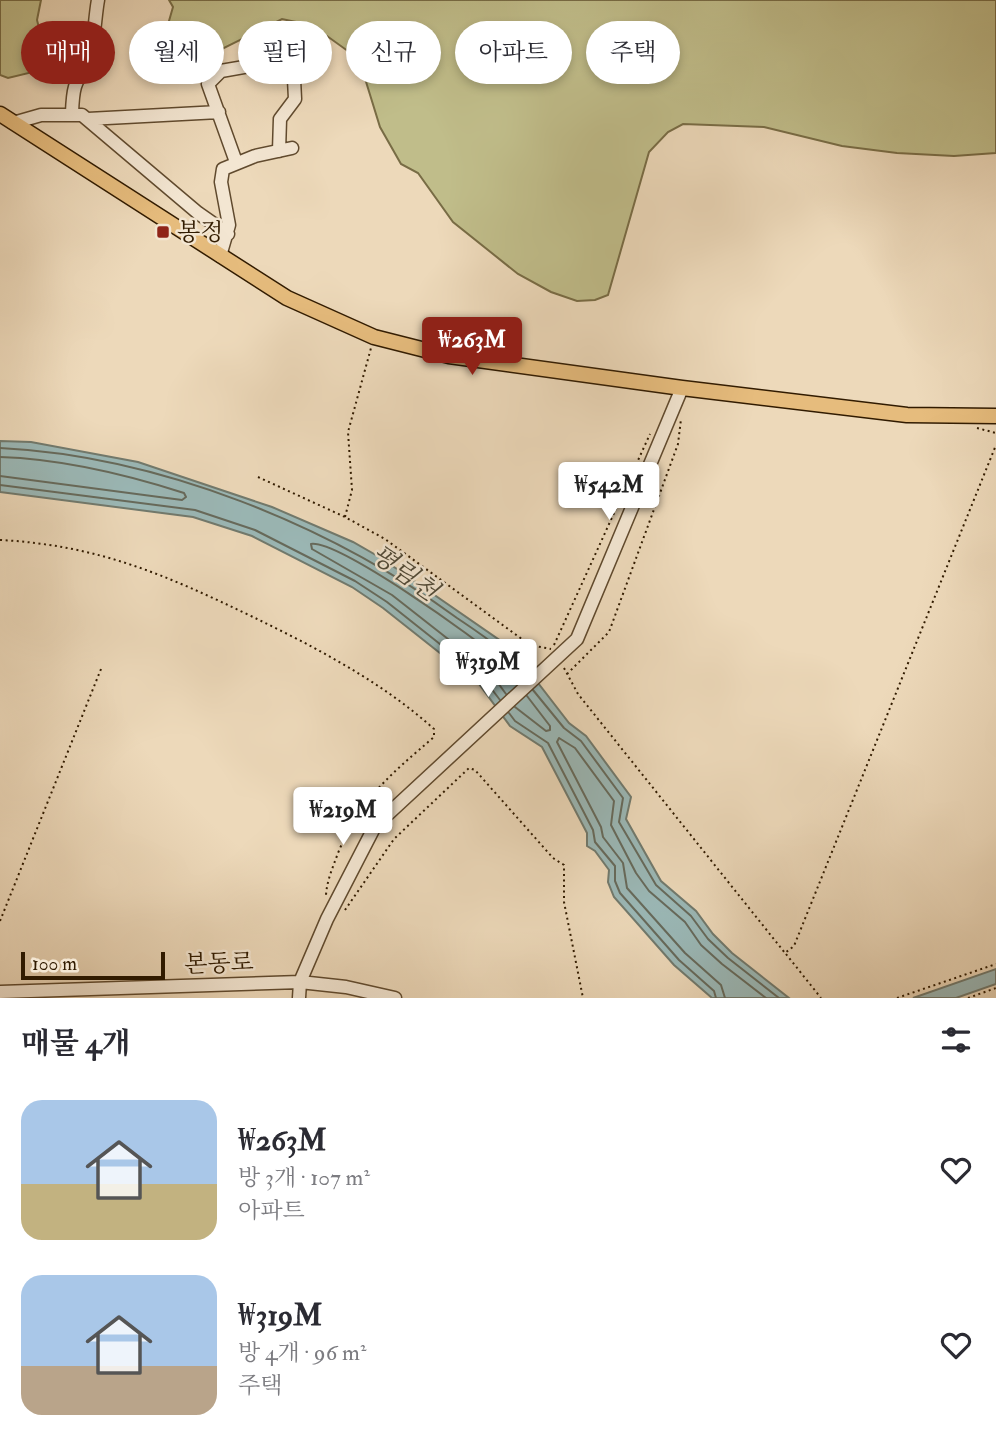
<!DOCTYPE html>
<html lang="ko">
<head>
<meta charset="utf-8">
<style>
	:root { --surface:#fff; --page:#f7f7f7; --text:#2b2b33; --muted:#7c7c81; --accent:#8f2418 }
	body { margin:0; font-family:"IM FELL Double Pica","Noto Serif KR",serif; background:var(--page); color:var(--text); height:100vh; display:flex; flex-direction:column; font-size:26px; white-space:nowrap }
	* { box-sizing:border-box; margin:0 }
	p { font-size:23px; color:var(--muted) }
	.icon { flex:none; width:38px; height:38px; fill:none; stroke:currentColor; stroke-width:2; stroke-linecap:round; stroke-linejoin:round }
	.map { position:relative; height:998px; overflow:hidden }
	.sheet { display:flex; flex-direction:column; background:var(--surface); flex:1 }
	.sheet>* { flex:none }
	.banner { position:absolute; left:21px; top:21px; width:956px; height:63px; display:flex; gap:14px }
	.scale { position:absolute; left:21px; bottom:18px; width:144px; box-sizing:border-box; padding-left:7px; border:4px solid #311b00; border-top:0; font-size:19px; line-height:24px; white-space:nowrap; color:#311b00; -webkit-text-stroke:5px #f3e6d2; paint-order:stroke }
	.price { position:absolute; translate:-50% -60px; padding:0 16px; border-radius:7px; background:#fff; color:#222; font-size:23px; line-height:46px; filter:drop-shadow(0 2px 4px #0008) }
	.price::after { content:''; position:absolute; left:50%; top:42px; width:21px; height:16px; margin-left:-10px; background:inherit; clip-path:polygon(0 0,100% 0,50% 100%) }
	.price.current { background:var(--accent); color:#fff }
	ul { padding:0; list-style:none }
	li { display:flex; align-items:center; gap:21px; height:175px; padding:0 21px }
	li span { display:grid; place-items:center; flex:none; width:196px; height:140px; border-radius:21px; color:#555 }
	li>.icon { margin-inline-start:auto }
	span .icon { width:84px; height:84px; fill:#fffc; stroke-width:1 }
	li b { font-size:30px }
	h2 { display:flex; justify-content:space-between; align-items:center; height:84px; padding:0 21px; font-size:30px }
	.tag { padding:0 24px; border-radius:32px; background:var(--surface); box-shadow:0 4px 10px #0003; font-size:24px; line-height:63px }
	.tag.current { background:var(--accent); color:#fff }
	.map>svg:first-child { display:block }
	.green { fill:#c0bd8a; stroke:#786c45; stroke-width:2 }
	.water { fill:#9bb9b8; stroke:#717a6e; stroke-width:2 }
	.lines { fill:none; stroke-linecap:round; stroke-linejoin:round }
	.shore { stroke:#666a5c; stroke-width:2 }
	.minor-casing { stroke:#604a2e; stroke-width:15 }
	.major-casing { stroke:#311b00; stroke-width:17 }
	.path { stroke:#311b00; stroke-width:2; stroke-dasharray:2 3.5; stroke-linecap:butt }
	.minor { stroke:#f3e6d2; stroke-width:12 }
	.major { stroke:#e6bc7d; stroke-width:14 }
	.poi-dot { fill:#8f2418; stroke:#f3e6d2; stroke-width:2.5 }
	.labels { text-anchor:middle; stroke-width:5; stroke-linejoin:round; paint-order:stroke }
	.poi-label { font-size:24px; fill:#311b00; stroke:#f3e6d2; text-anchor:start }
	.street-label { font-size:24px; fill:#311b00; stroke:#f3e6d2 }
	.water-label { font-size:26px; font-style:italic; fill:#514a37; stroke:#f3e6d2 }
</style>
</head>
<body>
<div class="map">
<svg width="996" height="998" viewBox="0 0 996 998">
	<rect width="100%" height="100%" fill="#edd9ba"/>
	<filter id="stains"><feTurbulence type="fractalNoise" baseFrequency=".00286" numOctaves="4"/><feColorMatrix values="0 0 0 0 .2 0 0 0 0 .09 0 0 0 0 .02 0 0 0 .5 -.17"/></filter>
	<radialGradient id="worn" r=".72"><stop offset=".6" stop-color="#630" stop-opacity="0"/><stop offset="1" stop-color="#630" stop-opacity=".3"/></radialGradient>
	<path class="green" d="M0,0H41L37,20L43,44L33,72L8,78L0,75Z
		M169,0H996V153L954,156L897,153L842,146L764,127L683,124L668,132L649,152L608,295L595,300L577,301L551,292L518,274L453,222L418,173L401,164L380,127L359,59L327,36L296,22L282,19L222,49L171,44L167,28L173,7Z"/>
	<path class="water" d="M0,441L31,442L138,462L272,507L353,542L381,558L511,648L569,723L586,736L631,797L626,819L661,881L696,911L713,934L732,953L789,998H712L674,965L614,897L608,882L609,870L595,851L587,846V833L542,747L510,726L479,684L383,608L352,587L252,536L193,517L0,492Z
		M996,969V984L956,998H913Z"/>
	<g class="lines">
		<path class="shore" d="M0,448C159,456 330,525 457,618C482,635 508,651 525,677
			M0,457C63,459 125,474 184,493L186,497L182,500L0,476
			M0,485L195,510L255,530L355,581L387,602L484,679L500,700
			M533,690L564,728L581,741L623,798L619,822L656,885L691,916L708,939L728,958L779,998
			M506,694L490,672L392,595L312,549L311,544C338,540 478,639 502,662C508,668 513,675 518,683
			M515,707L546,731L550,730V726L527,696
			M509,713L515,721L548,743L593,830L595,842L615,866V881L620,893L679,960L714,991L716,998
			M725,998L721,985L685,953L627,888L623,863L603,837L601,827L557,742L559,738L575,748L614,801L611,825L636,873L649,891L685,922L701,945L722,964L766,998"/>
		<defs>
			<path id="minor" d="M72,113C73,85 75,84 88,61C94,48 95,15 98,0
				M88,119L219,112
				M13,123L41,115H82L198,213L228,234
				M279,151L280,119L295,99L294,79
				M236,162L208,84L221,71L256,65L269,39
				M220,256L229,225L221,182L223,169L255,156L292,148
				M0,992L300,982L346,987L395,998
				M299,998L300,982L327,919L375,826L577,639L682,388"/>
			<path id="major" d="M0,114L287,298L374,337L449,356L682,388L907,415L996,416"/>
		</defs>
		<use href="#minor" class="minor-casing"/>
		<use href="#major" class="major-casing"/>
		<path class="path" d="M977,428L996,433
			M258,477L345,517L385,539L530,645L551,649
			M345,517L352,490L348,432L371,348
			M0,540C98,545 166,575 253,617C315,647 382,682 434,729V737C391,774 360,799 338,853C333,867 327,880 326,895
			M554,645L650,434
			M564,668L578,694L785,953L794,946L996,445
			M567,674L609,632L678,444L681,419
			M345,910L394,839L469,768L475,770L553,858L564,865V902L583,998
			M0,921L101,669
			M786,954L821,998
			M897,998L996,964
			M968,998L996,988"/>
		<use href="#minor" class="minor"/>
		<use href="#major" class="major"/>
	</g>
	<rect class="poi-dot" x="156" y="225" width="14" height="14" rx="3.5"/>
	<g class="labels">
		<g class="poi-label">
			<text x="177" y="240">봉정</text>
		</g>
		<g class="street-label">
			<text transform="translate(219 963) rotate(-2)" y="8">본동로</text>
		</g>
		<g class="water-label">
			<text transform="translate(405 572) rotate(36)" y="9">평림천</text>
		</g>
	</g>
	<rect width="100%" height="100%" filter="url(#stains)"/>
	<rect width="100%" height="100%" fill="url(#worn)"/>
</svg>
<div class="scale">100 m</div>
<b class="price current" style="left:472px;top:377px">₩263M</b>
<b class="price" style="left:609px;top:522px">₩542M</b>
<b class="price" style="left:488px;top:699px">₩319M</b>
<b class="price" style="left:343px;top:847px">₩219M</b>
<div class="banner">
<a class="tag current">매매</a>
<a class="tag">월세</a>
<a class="tag">필터</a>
<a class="tag">신규</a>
<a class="tag">아파트</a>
<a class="tag">주택</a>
</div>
</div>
<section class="sheet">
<h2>매물 4개<svg class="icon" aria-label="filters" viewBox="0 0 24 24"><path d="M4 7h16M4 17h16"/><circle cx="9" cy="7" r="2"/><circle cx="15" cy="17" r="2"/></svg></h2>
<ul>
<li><span style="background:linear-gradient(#a9c7e8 60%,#c2b280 0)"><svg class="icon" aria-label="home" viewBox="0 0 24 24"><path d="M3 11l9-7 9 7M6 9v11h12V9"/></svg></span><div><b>₩263M</b><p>방 3개 · 107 m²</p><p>아파트</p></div><svg class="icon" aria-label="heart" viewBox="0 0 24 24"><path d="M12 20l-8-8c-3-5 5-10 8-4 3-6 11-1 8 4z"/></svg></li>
<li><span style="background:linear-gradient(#a9c7e8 65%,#b9a48a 0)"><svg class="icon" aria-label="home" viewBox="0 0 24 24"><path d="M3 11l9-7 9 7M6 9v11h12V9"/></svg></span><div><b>₩319M</b><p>방 4개 · 96 m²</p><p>주택</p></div><svg class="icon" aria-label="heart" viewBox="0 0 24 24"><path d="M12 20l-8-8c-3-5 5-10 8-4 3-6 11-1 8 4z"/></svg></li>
</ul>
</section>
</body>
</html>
